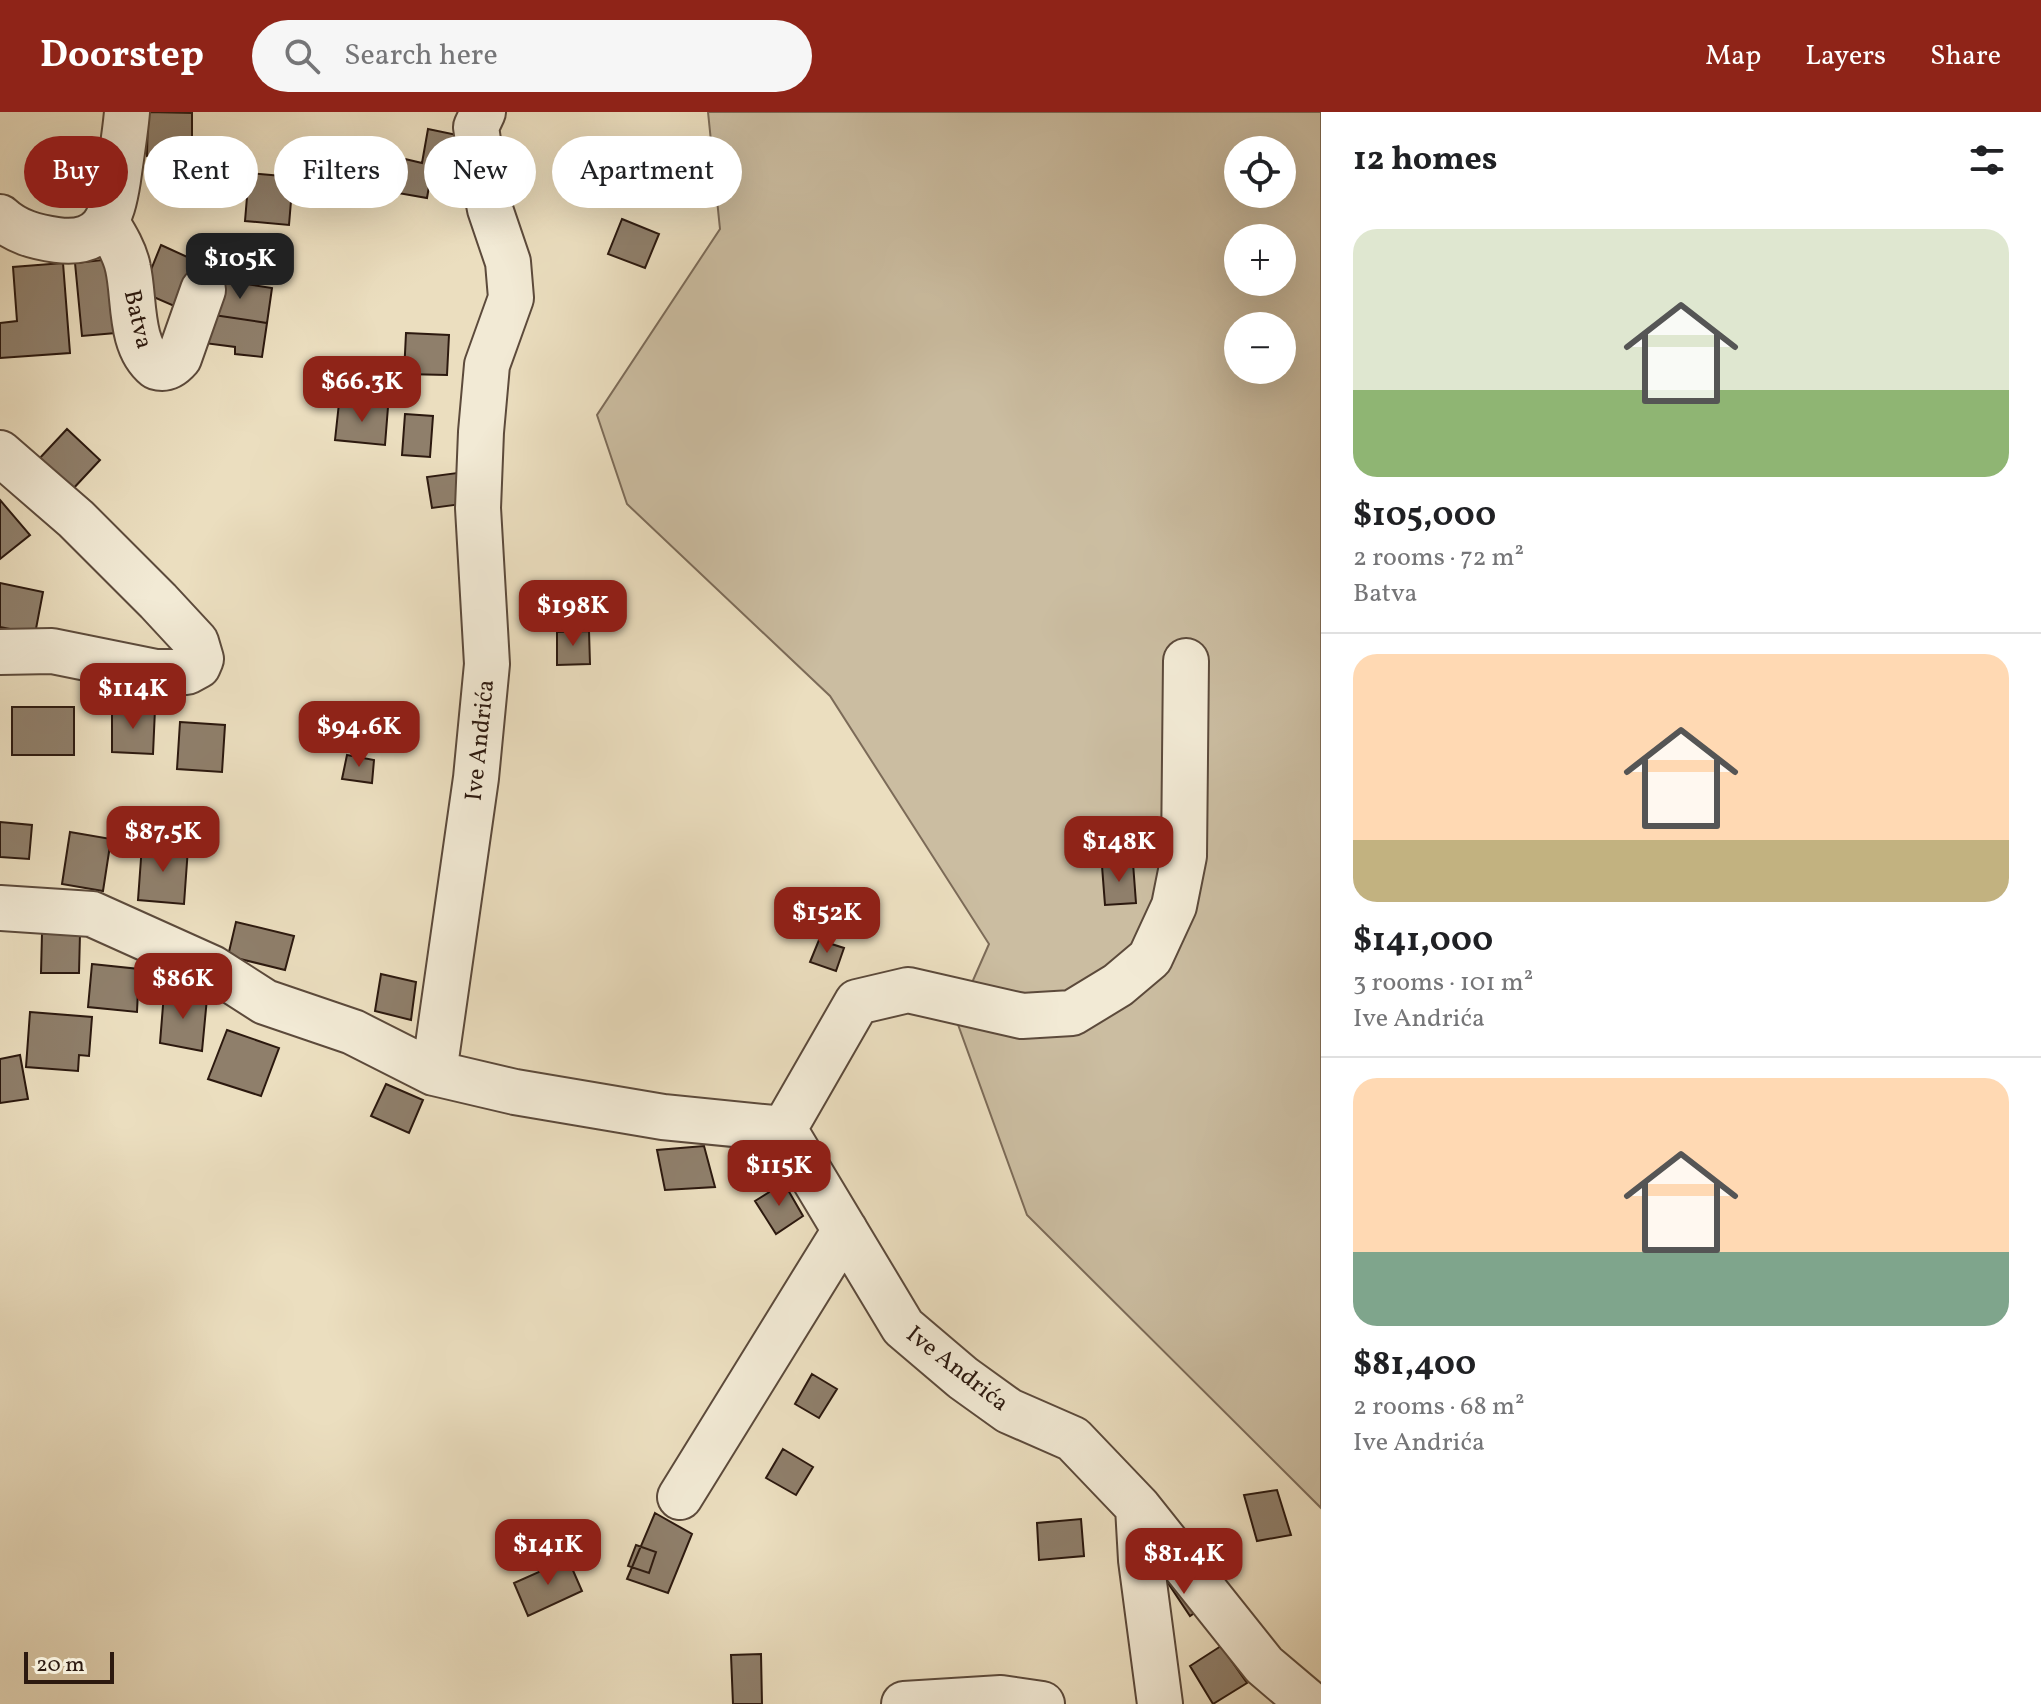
<!DOCTYPE html>
<html lang="en">
<head>
<meta charset="utf-8">
<style>
	:root { --surface:#fff; --page:#f6f6f6; --text:#202124; --muted:#757577; --line:#e0e0e0; --accent:#8f2418 }
	body { margin:0; font-family:Vollkorn,serif; background:var(--page); color:var(--text); height:100vh; display:flex; flex-direction:column; font-size:30px; white-space:nowrap }
	* { box-sizing:border-box; margin:0 }
	p { font-size:26px; color:var(--muted) }
	.icon { flex:none; width:44px; height:44px; fill:none; stroke:currentColor; stroke-width:2; stroke-linecap:round; stroke-linejoin:round }
	.map { position:relative; flex:1; overflow:hidden }
	.side { display:flex; flex-direction:column; background:var(--surface); width:720px }
	.side>* { flex:none }
	.top-card { position:absolute; left:24px; top:24px; width:760px; height:72px; display:flex; gap:16px }
	.buttons { position:absolute; left:1224px; top:24px; display:grid; gap:16px }
	.buttons a { display:grid; place-items:center; width:72px; height:72px; border-radius:50%; background:var(--surface); box-shadow:0 8px 32px #0002; font-size:40px }
	.scale { position:absolute; left:24px; bottom:20px; width:90px; box-sizing:border-box; padding-left:8px; border:4px solid #2c190f; border-top:0; font-size:22px; line-height:28px; white-space:nowrap; color:#2c190f; -webkit-text-stroke:6px #f2ead5; paint-order:stroke }
	.price { position:absolute; translate:-50% -68px; padding:0 18px; border-radius:16px; background:var(--accent); color:#fff; font-size:26px; line-height:52px; filter:drop-shadow(0 2px 4px #0008) }
	.price::after { content:''; position:absolute; left:50%; top:48px; width:24px; height:18px; margin-left:-12px; background:inherit; clip-path:polygon(0 0,100% 0,50% 100%) }
	.price.active { background:#222; color:#fff }
	ul { padding:0; list-style:none }
	li { display:grid; align-content:center; gap:16px; height:424px; padding:0 32px }
	li+li { border-top:2px solid var(--line) }
	li span { display:grid; place-items:center; height:248px; border-radius:24px; color:#555 }
	li>.icon { margin-inline-start:auto }
	span .icon { width:144px; height:144px; fill:#fffc; stroke-width:1 }
	li b { font-size:34px }
	h2 { display:flex; justify-content:space-between; align-items:center; height:96px; padding:0 32px; font-size:34px }
	.tag { padding:0 28px; border-radius:36px; background:var(--surface); box-shadow:0 8px 32px #0002; font-size:28px; line-height:72px }
	.tag.active { background:var(--accent); color:#fff }
	header { display:flex; align-items:center; gap:48px; box-sizing:border-box; height:112px; padding:0 40px; background:var(--accent); color:#fff }
	header strong { font-size:38px }
	nav { display:flex; gap:44px; margin-inline-start:auto; font-size:28px }
	.search { width:560px; height:72px; background:var(--page); display:flex; align-items:center; gap:20px; box-sizing:border-box; padding:0 28px; border-radius:44px; color:var(--muted); font-size:30px }
	main { display:flex; flex:1; min-height:0 }
	.map>svg:first-child { display:block }
	.green { fill:#cbbda1; stroke:#7c6b58; stroke-width:2; fill-rule:evenodd }
	.building { fill:#8f7f6b; stroke:#2c190f; stroke-width:2 }
	.lines { fill:none; stroke-linecap:round; stroke-linejoin:round }
	.minor-casing { stroke:#5c4a3b; stroke-width:48 }
	.minor { stroke:#f2ead5; stroke-width:44 }
	.labels { text-anchor:middle; stroke-width:6; stroke-linejoin:round; paint-order:stroke }
	.street-label { font-size:24px; fill:#2c190f; stroke:#f2ead5 }
</style>
</head>
<body>
<header>
<strong>Doorstep</strong>
<div class="search"><svg class="icon" aria-label="search" viewBox="0 0 24 24"><circle cx="10" cy="10" r="6"/><path d="M15 15l6 6"/></svg>Search here</div>
<nav><a>Map</a><a>Layers</a><a>Share</a></nav>
</header>
<main>
<div class="map">
<svg width="1321" height="1592" viewBox="0 0 1321 1592">
	<rect width="100%" height="100%" fill="#ebdebf"/>
	<filter id="stains"><feTurbulence type="fractalNoise" baseFrequency=".0025" numOctaves="4"/><feColorMatrix values="0 0 0 0 .2 0 0 0 0 .09 0 0 0 0 .02 0 0 0 .5 -.17"/></filter>
	<radialGradient id="worn" r=".72"><stop offset=".6" stop-color="#630" stop-opacity="0"/><stop offset="1" stop-color="#630" stop-opacity=".3"/></radialGradient>
	<path class="green" d="M708,0H1321V1396L1027,1103L956,907L989,832L830,584L627,392L597,303L720,117ZM1238,38H1282V82H1238ZM1238,126H1282V170H1238ZM1238,214H1282V258H1238Z"/>
	<path class="building" d="M148,0L192,1V45L147,44Z
		M428,17L457,23L450,61L432,57L427,86L398,81L405,47L422,51Z
		M249,61L293,65L289,113L245,109Z
		M622,107L659,122L645,156L608,142Z
		M161,133L207,154L188,200L142,180Z
		M121,146L127,220L82,224L75,151Z
		M63,151L70,241L0,246V211L17,209L13,155Z
		M213,167L272,176L267,211L207,202Z
		M207,202L267,211L262,245L235,242V235L204,231Z
		M406,221L449,223L447,263L404,262Z
		M339,291L388,295L385,333L335,328Z
		M405,302L433,304L430,345L402,343Z
		M67,317L100,348L71,379L38,348Z
		M457,361L462,392L432,396L427,365Z
		M0,388L30,423L0,447Z
		M0,471L43,480L35,522L0,515Z
		M589,519L590,552L557,553V520Z
		M12,595H74V643H12Z
		M112,596L155,597L153,642L112,640Z
		M180,610L225,613L222,660L177,657Z
		M347,643L374,648L372,671L342,667Z
		M0,710L32,713L29,747L0,745Z
		M70,720L111,727L103,779L62,772Z
		M142,733L188,736L184,792L138,788Z
		M1133,751L1136,791L1105,793L1102,754Z
		M236,810L294,824L285,858L228,844Z
		M42,821L80,822L79,861H41Z
		M819,828L844,836L836,859L810,850Z
		M92,852L139,857L137,900L88,895Z
		M381,862L416,870L411,908L375,899Z
		M164,881L207,886L202,939L160,931Z
		M30,900L92,905L89,944L79,943L78,959L26,955Z
		M227,918L279,936L261,984L208,967Z
		M20,943L28,987L0,991V947Z
		M386,972L423,988L409,1021L371,1004Z
		M704,1034L715,1075L665,1078L657,1038Z
		M784,1071L803,1104L776,1122L755,1089Z
		M812,1262L837,1277L819,1306L795,1292Z
		M783,1337L813,1355L796,1383L766,1366Z
		M1277,1378L1291,1423L1257,1429L1244,1383Z
		M655,1401L692,1422L668,1481L627,1467Z
		M1081,1407L1084,1444L1039,1448L1037,1411Z
		M636,1433L656,1440L649,1461L628,1454Z
		M568,1447L582,1479L528,1504L514,1471Z
		M1179,1465L1200,1497L1190,1504L1168,1471Z
		M1221,1534L1247,1571L1213,1592L1190,1554Z
		M761,1542L762,1592H733L731,1543Z"/>
	<g class="lines">
		<defs>
			<path id="minor" d="M0,105C16,120 36,125 57,128C103,134 112,106 118,68C121,45 125,23 127,0
				M107,111C115,124 125,140 128,156C135,187 129,233 156,255C166,258 173,253 179,246L203,178
				M0,341L76,407L158,489L196,530L201,547L198,554L187,560H156L52,539L0,540
				M0,796L92,802L212,856L265,890L353,920L434,961L515,980L663,1005L784,1017
				M434,961L476,666L487,552L478,396L481,320L487,253L511,186L508,150L490,97L483,62L476,15L483,0
				M784,1017L903,1215L963,1266L1009,1299L1073,1327L1138,1395L1264,1553L1310,1592
				M784,1017L857,890L908,878L1022,904L1072,901L1118,873L1150,846L1174,794L1184,744L1186,549
				M680,1385L845,1118
				M1138,1395L1141,1448L1160,1592
				M904,1592L1001,1586L1042,1592"/>
		</defs>
		<use href="#minor" class="minor-casing"/>
		<use href="#minor" class="minor"/>
	</g>
	<g class="labels">
		<g class="street-label">
			<text transform="translate(139 207) rotate(77)" y="8">Batva</text>
			<text transform="translate(479 628) rotate(-84)" y="8">Ive Andrića</text>
			<text transform="translate(958 1256) rotate(38)" y="8">Ive Andrića</text>
		</g>
	</g>
	<rect width="100%" height="100%" filter="url(#stains)"/>
	<rect width="100%" height="100%" fill="url(#worn)"/>
</svg>
<div class="buttons">
<a><svg class="icon" aria-label="locate" viewBox="0 0 24 24"><circle cx="12" cy="12" r="6"/><path d="M12 2v4M12 18v4M2 12h4M18 12h4"/></svg></a>
<a>+</a>
<a>−</a>
</div>
<div class="scale">20 m</div>
<b class="price active" style="left:240px;top:189px">$105K</b>
<b class="price" style="left:362px;top:312px">$66.3K</b>
<b class="price" style="left:573px;top:536px">$198K</b>
<b class="price" style="left:133px;top:619px">$114K</b>
<b class="price" style="left:359px;top:657px">$94.6K</b>
<b class="price" style="left:163px;top:762px">$87.5K</b>
<b class="price" style="left:1119px;top:772px">$148K</b>
<b class="price" style="left:827px;top:843px">$152K</b>
<b class="price" style="left:183px;top:909px">$86K</b>
<b class="price" style="left:779px;top:1096px">$115K</b>
<b class="price" style="left:548px;top:1475px">$141K</b>
<b class="price" style="left:1184px;top:1484px">$81.4K</b>
<div class="top-card">
<a class="tag active">Buy</a>
<a class="tag">Rent</a>
<a class="tag">Filters</a>
<a class="tag">New</a>
<a class="tag">Apartment</a>
</div>
</div>
<section class="side">
<h2>12 homes<svg class="icon" aria-label="filters" viewBox="0 0 24 24"><path d="M4 7h16M4 17h16"/><circle cx="9" cy="7" r="2"/><circle cx="15" cy="17" r="2"/></svg></h2>
<ul>
<li><span style="background:linear-gradient(#dfe7d0 65%,#8fb573 0)"><svg class="icon" aria-label="home" viewBox="0 0 24 24"><path d="M3 11l9-7 9 7M6 9v11h12V9"/></svg></span><div><b>$105,000</b><p>2 rooms · 72 m²</p><p>Batva</p></div></li>
<li><span style="background:linear-gradient(#ffd9b3 75%,#c2b280 0)"><svg class="icon" aria-label="home" viewBox="0 0 24 24"><path d="M3 11l9-7 9 7M6 9v11h12V9"/></svg></span><div><b>$141,000</b><p>3 rooms · 101 m²</p><p>Ive Andrića</p></div></li>
<li><span style="background:linear-gradient(#ffd9b3 70%,#7fa58c 0)"><svg class="icon" aria-label="home" viewBox="0 0 24 24"><path d="M3 11l9-7 9 7M6 9v11h12V9"/></svg></span><div><b>$81,400</b><p>2 rooms · 68 m²</p><p>Ive Andrića</p></div></li>
</ul>
</section>
</main>
</body>
</html>
